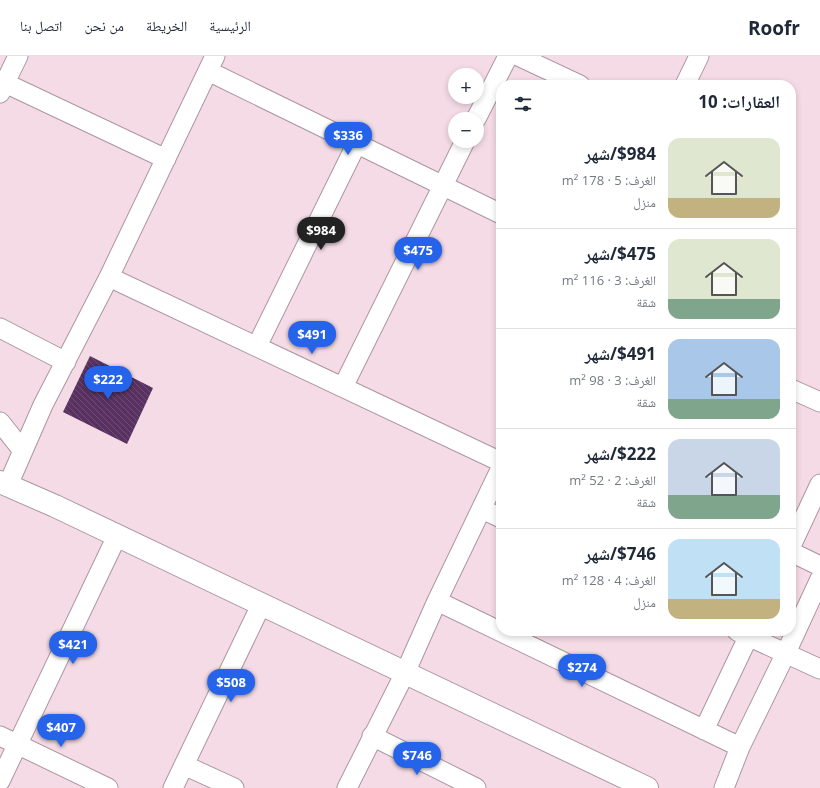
<!DOCTYPE html>
<html lang="ar">
<head>
<meta charset="utf-8">
<style>
	:root { --surface:#fff; --page:#f6f6f7; --text:#1f2937; --muted:#747a83; --line:#e0e1e3; --accent:#2563eb }
	body { margin:0; font-family:"Open Sans","Noto Naskh Arabic",sans-serif; background:var(--page); color:var(--text); direction:rtl; height:100vh; display:flex; flex-direction:column; font-size:15px; white-space:nowrap }
	* { box-sizing:border-box; margin:0 }
	p { font-size:13px; color:var(--muted) }
	.icon { flex:none; width:22px; height:22px; fill:none; stroke:currentColor; stroke-width:2; stroke-linecap:round; stroke-linejoin:round }
	.map { position:relative; flex:1; overflow:hidden; direction:ltr }
	.side { position:absolute; left:496px; top:24px; width:300px; height:556px; display:flex; flex-direction:column; background:var(--surface); border-radius:16px; box-shadow:0 2px 6px #0003; direction:rtl }
	.side>* { flex:none }
	.buttons { position:absolute; left:448px; top:12px; display:grid; gap:8px }
	.buttons a { display:grid; place-items:center; width:36px; height:36px; border-radius:50%; background:var(--surface); box-shadow:0 2px 6px #0003; font-size:20px }
	.price { position:absolute; translate:-50% -34px; padding:0 9px; border-radius:14px; background:var(--accent); color:#fff; font-size:13px; line-height:26px; filter:drop-shadow(0 1px 2px #0008) }
	.price::after { content:''; position:absolute; left:50%; top:24px; width:12px; height:9px; margin-left:-6px; background:inherit; clip-path:polygon(0 0,100% 0,50% 100%) }
	.price.active { background:#222; color:#fff }
	ul { padding:0; list-style:none }
	li { display:flex; align-items:center; gap:12px; height:100px; padding:0 16px }
	li+li { border-top:1px solid var(--line) }
	li span { display:grid; place-items:center; flex:none; width:112px; height:80px; border-radius:12px; color:#555 }
	li>.icon { margin-inline-start:auto }
	span .icon { width:48px; height:48px; fill:#fffc; stroke-width:1 }
	li b { font-size:17px }
	h2 { display:flex; justify-content:space-between; align-items:center; height:48px; padding:0 16px; font-size:17px }
	header { display:flex; align-items:center; gap:24px; box-sizing:border-box; height:56px; padding:0 20px; background:var(--surface); border-bottom:1px solid var(--line) }
	header strong { font-size:19px }
	nav { display:flex; gap:22px; margin-inline-start:auto; font-size:14px }
	.map>svg:first-child { display:block }
	.building { fill:url(#building-back-hatch) }
	.lines { fill:none; stroke-linecap:round; stroke-linejoin:round }
	.street-casing { stroke:#ac96a0; stroke-width:21 }
	.secondary-casing { stroke:#ac96a0; stroke-width:24 }
	.street { stroke:#fff; stroke-width:19 }
	.secondary { stroke:#fff; stroke-width:22 }
</style>
</head>
<body>
<header>
<strong>Roofr</strong>
<nav><a>الرئيسية</a><a>الخريطة</a><a>من نحن</a><a>اتصل بنا</a></nav>
</header>
<div class="map">
<svg width="820" height="732" viewBox="0 0 820 732">
	<defs>
		<pattern id="building-back-hatch" width="6" height="6" patternUnits="userSpaceOnUse"><rect width="6" height="6" fill="#583160"/><path d="M-1 5l2 2M0 0l6 6M5-1l2 2" fill="none" stroke="#6d4d73"/></pattern>
	</defs>
	<rect width="100%" height="100%" fill="#f4dbe6"/>
	<path class="building" d="M90,300L153,332L127,388L63,356Z"/>
	<g class="lines">
		<defs>
			<path id="street" d="M518,0L580,29
				M208,15L501,158
				M5,27L166,103
				M685,29L699,0
				M0,37L18,0
				M476,63L508,0
				M109,221L501,406
				M0,272L66,306
				M257,290L357,87
				M343,331L465,85
				M791,333L820,346
				M0,366L23,395
				M8,429L43,349L109,221L215,0
				M482,453L501,462
				M791,490L820,428
				M791,496L820,510
				M437,545L740,691
				M737,575L820,613
				M704,674L751,575
				M0,680L108,732
				M372,680L476,732
				M184,709L234,732
				M0,725L117,480
				M173,732L261,549
				M347,732L405,617L437,545L501,412
				M724,732L740,691L784,601L820,523"/>
			<path id="secondary" d="M0,426L55,450L647,732"/>
		</defs>
		<use href="#street" class="street-casing"/>
		<use href="#secondary" class="secondary-casing"/>
		<use href="#street" class="street"/>
		<use href="#secondary" class="secondary"/>
	</g>
</svg>
<div class="buttons">
<a>+</a>
<a>−</a>
</div>
<b class="price" style="left:348px;top:100px">$336</b>
<b class="price active" style="left:321px;top:195px">$984</b>
<b class="price" style="left:418px;top:215px">$475</b>
<b class="price" style="left:312px;top:299px">$491</b>
<b class="price" style="left:108px;top:344px">$222</b>
<b class="price" style="left:73px;top:609px">$421</b>
<b class="price" style="left:582px;top:632px">$274</b>
<b class="price" style="left:231px;top:647px">$508</b>
<b class="price" style="left:61px;top:692px">$407</b>
<b class="price" style="left:417px;top:720px">$746</b>
<section class="side">
<h2>العقارات: 10<svg class="icon" aria-label="filters" viewBox="0 0 24 24"><path d="M4 7h16M4 17h16"/><circle cx="9" cy="7" r="2"/><circle cx="15" cy="17" r="2"/></svg></h2>
<ul>
<li><span style="background:linear-gradient(#dfe7d0 75%,#c2b280 0)"><svg class="icon" aria-label="home" viewBox="0 0 24 24"><path d="M3 11l9-7 9 7M6 9v11h12V9"/></svg></span><div><b>$984/شهر</b><p>الغرف: 5 · 178 m²</p><p>منزل</p></div></li>
<li><span style="background:linear-gradient(#dfe7d0 75%,#7fa58c 0)"><svg class="icon" aria-label="home" viewBox="0 0 24 24"><path d="M3 11l9-7 9 7M6 9v11h12V9"/></svg></span><div><b>$475/شهر</b><p>الغرف: 3 · 116 m²</p><p>شقة</p></div></li>
<li><span style="background:linear-gradient(#a9c7e8 75%,#7fa58c 0)"><svg class="icon" aria-label="home" viewBox="0 0 24 24"><path d="M3 11l9-7 9 7M6 9v11h12V9"/></svg></span><div><b>$491/شهر</b><p>الغرف: 3 · 98 m²</p><p>شقة</p></div></li>
<li><span style="background:linear-gradient(#c9d6e8 70%,#7fa58c 0)"><svg class="icon" aria-label="home" viewBox="0 0 24 24"><path d="M3 11l9-7 9 7M6 9v11h12V9"/></svg></span><div><b>$222/شهر</b><p>الغرف: 2 · 52 m²</p><p>شقة</p></div></li>
<li><span style="background:linear-gradient(#bfe0f5 75%,#c2b280 0)"><svg class="icon" aria-label="home" viewBox="0 0 24 24"><path d="M3 11l9-7 9 7M6 9v11h12V9"/></svg></span><div><b>$746/شهر</b><p>الغرف: 4 · 128 m²</p><p>منزل</p></div></li>
</ul>
</section>
</div>
</body>
</html>
